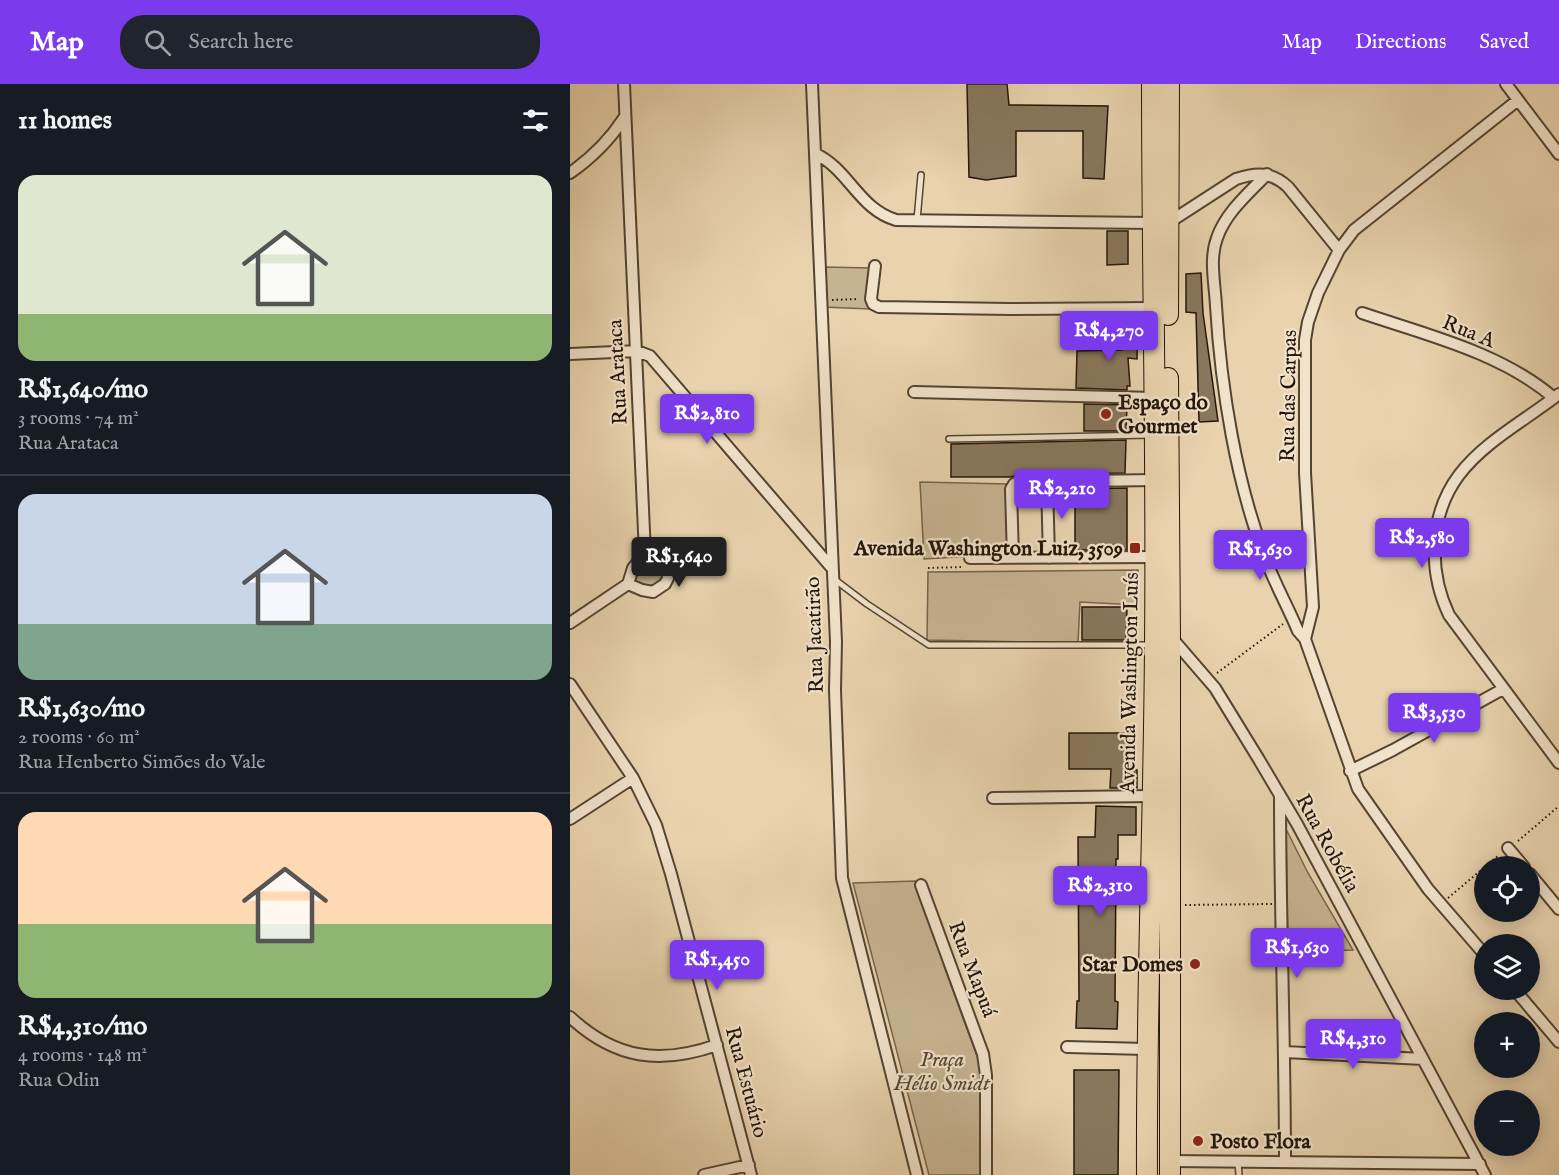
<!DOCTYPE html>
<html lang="en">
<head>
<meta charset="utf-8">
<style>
	:root { --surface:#171b24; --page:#20242c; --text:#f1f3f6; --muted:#9ea1a6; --line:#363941; --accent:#7c3aed }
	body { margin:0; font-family:"IM FELL English",serif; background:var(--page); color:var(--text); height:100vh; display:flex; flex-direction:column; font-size:22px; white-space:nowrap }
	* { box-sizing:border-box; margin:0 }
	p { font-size:20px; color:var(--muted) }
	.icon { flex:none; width:33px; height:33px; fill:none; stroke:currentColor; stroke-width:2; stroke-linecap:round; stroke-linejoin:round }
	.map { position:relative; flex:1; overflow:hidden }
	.panel { display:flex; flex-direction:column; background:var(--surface); width:570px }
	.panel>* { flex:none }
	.buttons { position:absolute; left:904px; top:772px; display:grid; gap:12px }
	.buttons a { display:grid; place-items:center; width:66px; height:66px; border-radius:50%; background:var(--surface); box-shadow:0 3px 15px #0003; font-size:30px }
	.price { position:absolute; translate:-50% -51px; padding:0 14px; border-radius:6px; background:var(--accent); color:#fff; font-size:20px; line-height:39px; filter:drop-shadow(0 2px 3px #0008) }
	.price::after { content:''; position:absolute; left:50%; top:36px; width:18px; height:14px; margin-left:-9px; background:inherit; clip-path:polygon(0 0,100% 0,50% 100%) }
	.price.selected { background:#222; color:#fff }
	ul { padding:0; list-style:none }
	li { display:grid; align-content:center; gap:12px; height:318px; padding:0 18px }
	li+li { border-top:2px solid var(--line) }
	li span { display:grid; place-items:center; height:186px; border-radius:18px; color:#555 }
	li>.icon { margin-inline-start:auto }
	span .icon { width:108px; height:108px; fill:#fffc; stroke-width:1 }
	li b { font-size:26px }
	h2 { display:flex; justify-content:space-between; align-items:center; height:72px; padding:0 18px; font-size:26px }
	header { display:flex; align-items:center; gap:36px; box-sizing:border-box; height:84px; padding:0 30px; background:var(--accent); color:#fff }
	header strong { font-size:28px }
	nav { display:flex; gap:33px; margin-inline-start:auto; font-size:21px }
	.search { width:420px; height:54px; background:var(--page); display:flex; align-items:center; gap:15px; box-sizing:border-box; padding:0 21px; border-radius:24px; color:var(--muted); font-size:22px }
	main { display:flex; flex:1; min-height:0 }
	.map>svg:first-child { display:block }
	.green { fill:#c7b392; stroke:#74644d; stroke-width:1.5 }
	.building { fill:#89785e; stroke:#221508; stroke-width:1.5 }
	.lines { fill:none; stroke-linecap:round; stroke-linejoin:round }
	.lane-casing { stroke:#544432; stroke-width:8 }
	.street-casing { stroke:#544432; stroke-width:14 }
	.highway-casing { stroke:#221508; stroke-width:22 }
	.path { stroke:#221508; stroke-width:2; stroke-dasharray:1.5 3; stroke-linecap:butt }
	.lane { stroke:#f1e2ca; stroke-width:5 }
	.street { stroke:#f1e2ca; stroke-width:10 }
	.highway { stroke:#e9d3ae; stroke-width:20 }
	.poi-dot { fill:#8f2418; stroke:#f1e2ca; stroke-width:2 }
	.labels { text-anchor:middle; stroke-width:4.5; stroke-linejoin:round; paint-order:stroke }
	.street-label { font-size:21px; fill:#221508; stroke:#f1e2ca }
	.poi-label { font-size:21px; font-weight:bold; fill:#221508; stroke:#f1e2ca; text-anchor:start }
	.park-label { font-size:21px; font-style:italic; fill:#544431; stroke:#f1e2ca }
</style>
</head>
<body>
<header>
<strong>Map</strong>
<div class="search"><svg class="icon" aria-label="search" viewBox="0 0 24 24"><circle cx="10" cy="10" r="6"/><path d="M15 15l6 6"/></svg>Search here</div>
<nav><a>Map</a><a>Directions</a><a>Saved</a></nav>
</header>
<main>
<section class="panel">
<h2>11 homes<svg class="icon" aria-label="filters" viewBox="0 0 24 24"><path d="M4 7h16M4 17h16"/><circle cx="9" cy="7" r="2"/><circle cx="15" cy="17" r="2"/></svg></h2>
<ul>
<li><span style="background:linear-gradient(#dfe7d0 75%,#8fb573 0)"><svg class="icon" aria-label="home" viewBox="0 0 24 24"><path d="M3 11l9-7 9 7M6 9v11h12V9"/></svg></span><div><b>R$1,640/mo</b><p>3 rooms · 74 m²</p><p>Rua Arataca</p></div></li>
<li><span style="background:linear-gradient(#c9d6e8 70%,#7fa58c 0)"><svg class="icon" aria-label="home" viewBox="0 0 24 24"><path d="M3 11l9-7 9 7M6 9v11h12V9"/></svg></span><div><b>R$1,630/mo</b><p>2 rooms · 60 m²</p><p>Rua Henberto Simões do Vale</p></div></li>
<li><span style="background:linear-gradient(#ffd9b3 60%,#8fb573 0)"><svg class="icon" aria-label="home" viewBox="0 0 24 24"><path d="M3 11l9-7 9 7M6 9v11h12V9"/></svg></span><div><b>R$4,310/mo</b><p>4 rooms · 148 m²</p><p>Rua Odin</p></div></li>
</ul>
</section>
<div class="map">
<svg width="989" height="1091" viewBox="0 0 989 1091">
	<rect width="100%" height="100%" fill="#e9d3ae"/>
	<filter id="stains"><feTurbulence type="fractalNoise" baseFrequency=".00333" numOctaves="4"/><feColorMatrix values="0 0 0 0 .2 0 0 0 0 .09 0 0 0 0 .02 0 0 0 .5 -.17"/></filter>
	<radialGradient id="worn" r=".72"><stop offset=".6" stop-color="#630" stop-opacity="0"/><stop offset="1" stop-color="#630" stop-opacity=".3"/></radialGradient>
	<path class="green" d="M254,183L301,184L300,225L253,223Z
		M350,398L438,400L440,470L354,475Z
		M82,475L95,489L92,499L79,505L66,498L64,493L73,476Z
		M568,486L567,521L510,518L508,559L357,556L358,488Z
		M716,745L738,789L783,866L718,868Z
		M346,797L375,885L410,980L411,1091H359L283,799Z"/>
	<path class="building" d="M397,0H437L439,21L538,22L534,95L513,94V47H446V92L416,96L399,93Z
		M537,147H558V180L537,181Z
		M631,189L633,229L648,337L629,338L626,229L616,228V190Z
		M552,232H561L568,237L567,275L558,274L560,302H557V306L506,304L507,267L552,266Z
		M514,320L557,321L556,347H514Z
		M556,356L555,389L449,390L441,393H381V360Z
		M557,404V466H505V405Z
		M512,523H557L556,556H512Z
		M499,649H559V686H567V704H540L541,685H499Z
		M526,722L566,723V751H548V775H546L545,917L548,918L547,945L506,944L507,917H509L508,753H525Z
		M504,986H549L548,1091H504Z"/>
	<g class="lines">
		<defs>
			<path id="lane" d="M347,136L351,91
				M379,355L580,351
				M264,495L297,520L359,561H582
				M668,1078L669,1091"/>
			<path id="street" d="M242,0L266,558L265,606L272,794L347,1091
				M936,0L989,70
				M246,70C279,86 289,125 326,136L583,139
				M0,89C23,73 39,57 54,34
				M697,90C679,109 656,128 647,154C639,175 645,200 646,222C651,305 666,398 696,476C705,500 718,523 728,547L735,555L788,705L858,805L915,871
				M598,139L666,95C687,88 702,88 718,103L769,166
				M305,182L301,215L303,220L309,223L439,225L585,224
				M792,229C857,251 932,269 984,314
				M0,270L67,267L80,272L261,483
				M344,308L584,314
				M989,310C956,336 915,357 889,391C859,431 858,487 879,531L989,679
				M477,399L479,474
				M400,474L585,473
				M443,474L441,405L444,400L449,398L584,396
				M58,500L72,506L83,508L95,500L98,494C98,480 88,474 75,470
				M0,539L58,500L63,484L75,470L54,0
				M601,553L645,604L688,674L727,740L915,1091
				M735,555L743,523L735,389V256L738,238L748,209L769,166L784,146L948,16
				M0,600L63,694L86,741L101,790L181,1091
				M780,687L823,666L933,605
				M710,712C710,834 715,956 715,1078
				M423,714L581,712
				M0,735L63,694
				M938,764L954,783
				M960,790L989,825
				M351,801L413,970L416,991V1091
				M945,906L989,958
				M0,933C45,975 90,981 147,961
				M497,963L576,965
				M715,968L853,975
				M600,1077L910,1080
				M134,1091L179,1081"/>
			<path id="highway" d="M598,231L599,0
				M598,294L600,553V1091
				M577,1091C576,913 584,737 585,559C587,373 582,186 582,0"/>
		</defs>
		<use href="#lane" class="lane-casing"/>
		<use href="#street" class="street-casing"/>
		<use href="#highway" class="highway-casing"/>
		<path class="path" d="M262,216L289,215
			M358,484L394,483
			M647,589L713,540
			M948,757L989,722
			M878,814L929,771
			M615,821L702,820"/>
		<use href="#lane" class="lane"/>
		<use href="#street" class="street"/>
		<use href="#highway" class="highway"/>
	</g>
	<g class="poi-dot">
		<circle cx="536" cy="330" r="6"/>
		<rect x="559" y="458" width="12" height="12" rx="3"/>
		<circle cx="625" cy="880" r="6"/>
		<circle cx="628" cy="1057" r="6"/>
	</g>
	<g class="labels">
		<g class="street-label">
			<text transform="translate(899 247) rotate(22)" y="7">Rua A</text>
			<text transform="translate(47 288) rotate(-93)" y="7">Rua Arataca</text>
			<text transform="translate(718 312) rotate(-89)" y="7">Rua das Carpas</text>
			<text transform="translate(244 551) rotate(-92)" y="7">Rua Jacatirão</text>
			<text transform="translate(559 599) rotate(-89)" y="7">Avenida Washington Luís</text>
			<text transform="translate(758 759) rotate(61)" y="7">Rua Robélia</text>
			<text transform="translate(403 885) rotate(69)" y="7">Rua Mapuá</text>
			<text transform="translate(177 998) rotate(75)" y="7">Rua Estuário</text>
		</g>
		<g class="poi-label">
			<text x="548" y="325">Espaço do<tspan x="548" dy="24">Gourmet</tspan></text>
			<text x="553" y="471" text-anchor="end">Avenida Washington Luiz, 3509</text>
			<text x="613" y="887" text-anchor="end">Star Domes</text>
			<text x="640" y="1064">Posto Flora</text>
		</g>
		<g class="park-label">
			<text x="372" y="982">Praça<tspan x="372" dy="24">Hélio Smidt</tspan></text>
		</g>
	</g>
	<rect width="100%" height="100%" filter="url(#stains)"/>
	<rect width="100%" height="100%" fill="url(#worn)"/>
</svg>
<div class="buttons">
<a><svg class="icon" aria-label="locate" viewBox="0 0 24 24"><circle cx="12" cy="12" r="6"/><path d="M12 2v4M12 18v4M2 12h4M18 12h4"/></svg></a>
<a><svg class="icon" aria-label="layers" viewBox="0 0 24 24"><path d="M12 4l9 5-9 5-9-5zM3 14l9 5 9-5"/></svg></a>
<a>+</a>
<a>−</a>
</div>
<b class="price" style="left:539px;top:278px">R$4,270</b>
<b class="price" style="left:137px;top:361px">R$2,810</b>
<b class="price" style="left:492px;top:436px">R$2,210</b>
<b class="price" style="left:852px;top:485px">R$2,580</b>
<b class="price" style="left:690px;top:497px">R$1,630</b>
<b class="price selected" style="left:109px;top:504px">R$1,640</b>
<b class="price" style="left:864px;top:660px">R$3,530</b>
<b class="price" style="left:530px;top:833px">R$2,310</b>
<b class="price" style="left:727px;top:895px">R$1,630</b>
<b class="price" style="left:147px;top:907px">R$1,450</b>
<b class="price" style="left:783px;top:986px">R$4,310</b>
</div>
</main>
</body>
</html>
